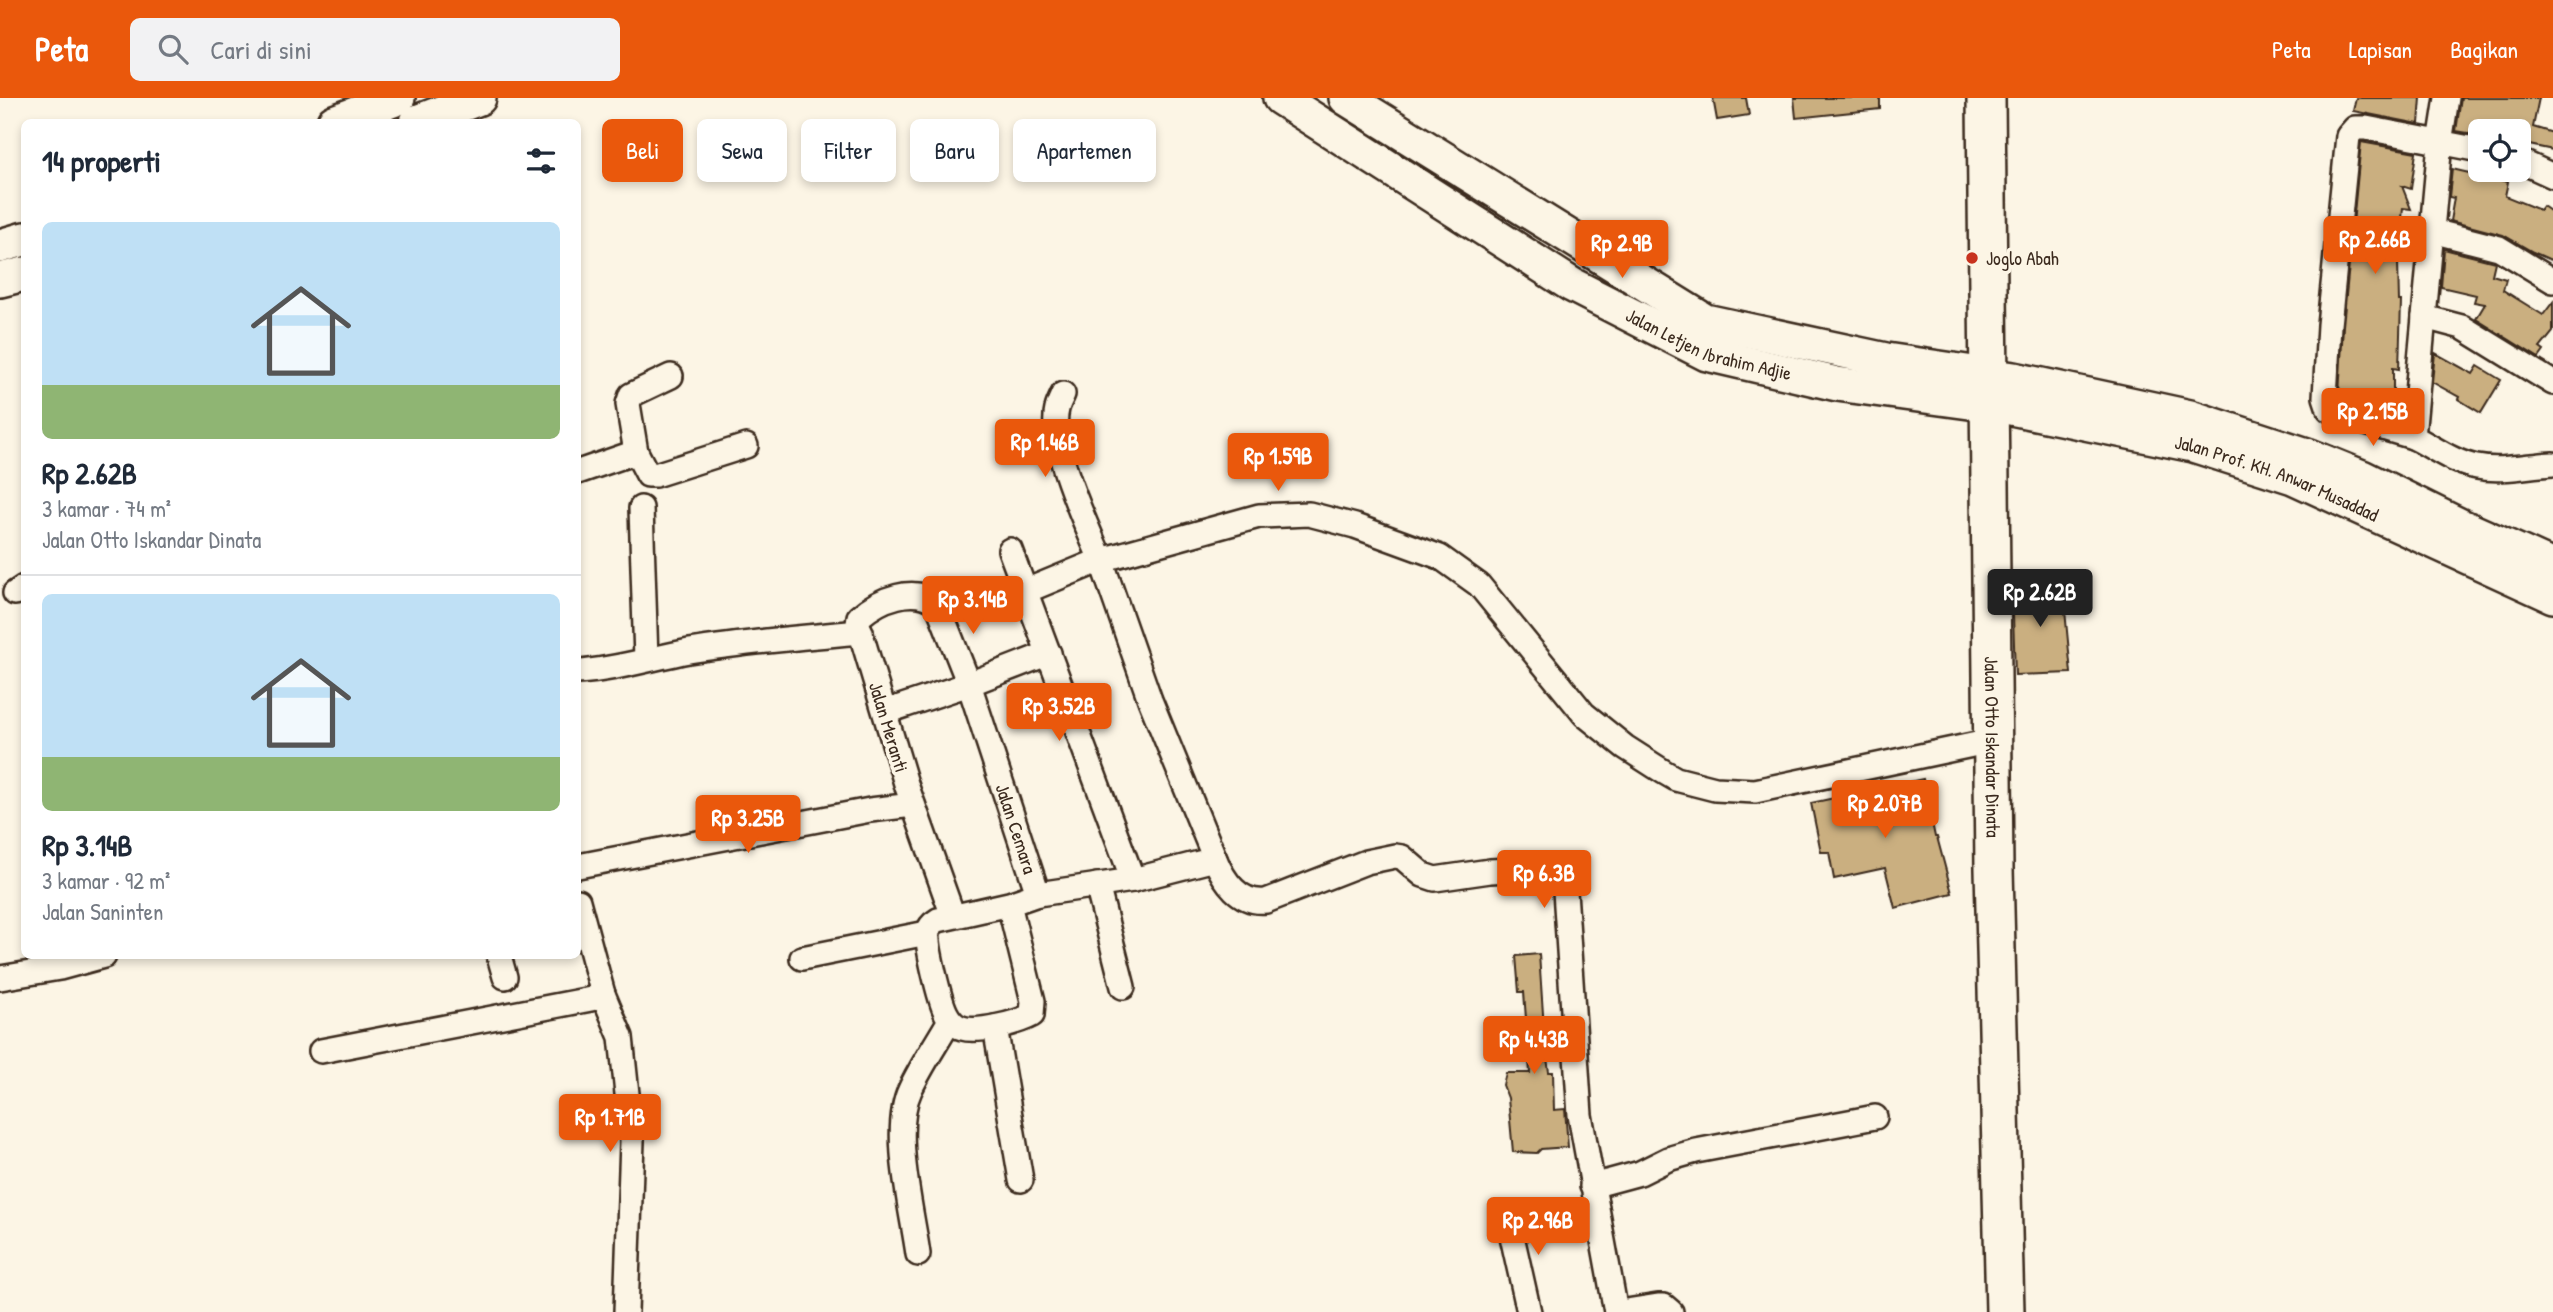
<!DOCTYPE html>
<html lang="id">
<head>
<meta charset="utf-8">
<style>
	:root { --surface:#fff; --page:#f2f2f3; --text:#1f2937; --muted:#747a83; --line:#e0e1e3; --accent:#ea580c }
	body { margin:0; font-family:"Patrick Hand",sans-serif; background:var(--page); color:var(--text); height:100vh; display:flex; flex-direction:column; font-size:26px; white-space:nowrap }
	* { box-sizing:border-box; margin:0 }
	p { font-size:23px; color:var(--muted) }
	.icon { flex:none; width:38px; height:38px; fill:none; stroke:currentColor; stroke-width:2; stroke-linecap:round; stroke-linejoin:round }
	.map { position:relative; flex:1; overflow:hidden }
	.drawer { position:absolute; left:21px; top:21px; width:560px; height:840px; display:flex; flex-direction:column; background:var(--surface); border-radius:10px; box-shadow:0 4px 10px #0003 }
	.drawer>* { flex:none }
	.top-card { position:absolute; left:602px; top:21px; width:665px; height:63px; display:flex; gap:14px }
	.controls { position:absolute; left:2468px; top:21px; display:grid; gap:14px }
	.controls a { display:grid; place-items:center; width:63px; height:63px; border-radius:10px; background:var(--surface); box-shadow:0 4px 10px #0003; font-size:35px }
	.price { position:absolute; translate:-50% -60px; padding:0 16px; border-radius:7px; background:var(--accent); color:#fff; font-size:23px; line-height:46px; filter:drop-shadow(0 2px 4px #0008) }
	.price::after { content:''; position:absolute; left:50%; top:42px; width:21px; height:16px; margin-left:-10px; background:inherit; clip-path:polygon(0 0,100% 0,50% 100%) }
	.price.selected { background:#222; color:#fff }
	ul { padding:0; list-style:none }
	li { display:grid; align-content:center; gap:14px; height:371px; padding:0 21px }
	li+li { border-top:2px solid var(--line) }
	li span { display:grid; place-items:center; height:217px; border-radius:10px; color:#555 }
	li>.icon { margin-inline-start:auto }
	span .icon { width:126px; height:126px; fill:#fffc; stroke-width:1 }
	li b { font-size:30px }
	h2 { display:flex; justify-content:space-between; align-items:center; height:84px; padding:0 21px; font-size:30px }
	.chip { padding:0 24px; border-radius:10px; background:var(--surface); box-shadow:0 4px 10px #0003; font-size:24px; line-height:63px }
	.chip.selected { background:var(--accent); color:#fff }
	header { display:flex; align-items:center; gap:42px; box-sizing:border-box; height:98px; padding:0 35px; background:var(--accent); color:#fff }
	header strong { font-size:33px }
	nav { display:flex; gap:38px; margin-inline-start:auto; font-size:24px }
	.search { width:490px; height:63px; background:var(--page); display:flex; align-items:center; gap:18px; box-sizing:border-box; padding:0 24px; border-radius:10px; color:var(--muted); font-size:26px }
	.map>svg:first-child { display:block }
	.building { fill:#caaf80; stroke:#3b2a1e; stroke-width:2 }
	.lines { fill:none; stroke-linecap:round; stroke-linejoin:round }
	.street-casing { stroke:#3b2a1e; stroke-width:28 }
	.secondary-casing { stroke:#3b2a1e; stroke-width:38 }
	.primary-casing { stroke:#3b2a1e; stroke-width:42 }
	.street { stroke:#fcf5e5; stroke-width:23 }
	.secondary { stroke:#fcf5e5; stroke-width:33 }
	.primary { stroke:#fcf5e5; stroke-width:37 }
	.poi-dot { fill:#c8321e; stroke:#fcf5e5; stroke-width:2.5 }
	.labels { text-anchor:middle; stroke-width:7; stroke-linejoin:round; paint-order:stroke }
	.poi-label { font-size:19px; fill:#3b2a1e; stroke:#fcf5e5; text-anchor:start }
	.street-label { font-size:19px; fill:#3b2a1e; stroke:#fcf5e5 }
</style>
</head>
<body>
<header>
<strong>Peta</strong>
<div class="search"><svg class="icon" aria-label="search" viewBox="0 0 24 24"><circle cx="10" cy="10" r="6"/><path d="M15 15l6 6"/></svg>Cari di sini</div>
<nav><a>Peta</a><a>Lapisan</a><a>Bagikan</a></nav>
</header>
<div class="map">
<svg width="2553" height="1214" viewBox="0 0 2553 1214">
	<rect width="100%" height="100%" fill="#fcf5e5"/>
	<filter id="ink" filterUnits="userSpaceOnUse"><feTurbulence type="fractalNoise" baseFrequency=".0143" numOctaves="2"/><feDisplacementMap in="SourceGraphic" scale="14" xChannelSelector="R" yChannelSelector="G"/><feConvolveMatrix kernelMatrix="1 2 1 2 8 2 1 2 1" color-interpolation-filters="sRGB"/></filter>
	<g filter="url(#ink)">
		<path class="building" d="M1713,0H1746L1749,17L1717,22Z
			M1794,0H1880V11L1796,20Z
			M2356,0H2421L2419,26L2353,13Z
			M2461,0H2539L2533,29L2553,35V52L2529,47L2528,51L2518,48V33H2480V37L2456,33Z
			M2361,44L2416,54L2411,91L2402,88L2411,111L2403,110L2398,164L2399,203H2401L2399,271L2393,270V306L2349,305L2347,300L2339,297L2343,228Z
			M2452,71L2508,84L2505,98L2540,112L2543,108L2553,115V163L2533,154L2503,137L2450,123L2454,100L2449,99Z
			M2444,151L2495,164L2492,177L2506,181L2503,192L2543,217L2553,204V234L2540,250L2544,253L2539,260L2476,221L2485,206L2474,204L2476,197L2441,189Z
			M2435,255L2473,276L2478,268L2501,282L2481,315L2458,301L2459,299L2432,284Z
			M2062,481L2071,575L2015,577L2012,486Z
			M1923,681L1935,739H1937L1952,795L1895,810L1885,770L1834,781L1829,754H1821L1811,705Z
			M1539,856L1545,946L1549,974H1553L1554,1012L1565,1011L1568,1049L1541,1051L1537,1055L1513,1054L1508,1000L1503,987L1506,975H1530L1524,894H1519L1516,858Z"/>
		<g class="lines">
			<defs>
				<g id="street">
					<path d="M2447,0L2440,45L2413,339L2346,319L2329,311L2325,299L2329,227L2348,38L2355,30H2366L2480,52"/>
					<path d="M2518,62L2553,78"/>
					<path d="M2432,133L2499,150L2553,183"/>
					<path d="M2424,219L2462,229L2553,285"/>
					<path d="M2413,339C2433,349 2454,365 2477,369C2501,374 2529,367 2553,366"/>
					<path d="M636,354L628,306L631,297L671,278"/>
					<path d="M578,374L636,354L648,377H655L746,348"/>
					<path d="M641,410L646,561"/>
					<path d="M1010,452L1133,782"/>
					<path d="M1026,493L1101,462C1087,428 1048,346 1057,311C1058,306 1061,301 1063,296"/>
					<path d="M15,495L24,489"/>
					<path d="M578,574C614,572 652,560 689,553C746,544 803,539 861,534"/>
					<path d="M885,614L969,586L1049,555"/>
					<path d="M1215,761C1224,783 1240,806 1266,803L1366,764L1395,758L1402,759L1423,777L1435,781L1490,773L1547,770C1559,774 1562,781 1565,793L1580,1017L1616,1214"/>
					<path d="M578,768L870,712L913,707"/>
					<path d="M1097,787L1123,889"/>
					<path d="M1009,806L1033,903L1032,917C1017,925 978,935 962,930C955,928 949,921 946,915C940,903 926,847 928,834C929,828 933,825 938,822L1009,806L1038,796L1133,782L1215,761L1150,602L1101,462L1259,418L1309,416L1355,428L1440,459L1479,487L1584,616L1625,649L1664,674L1676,681L1715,691L1755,693L1977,646H1993"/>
					<path id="s1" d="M953,818L907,689L858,526L859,519C879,501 914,487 937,505L969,586L1038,796"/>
					<path d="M499,858L505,879"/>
					<path d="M802,860L927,835"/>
					<path d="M0,880L60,870L104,858"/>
					<path d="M603,896L621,939L632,1043L626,1214"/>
					<path d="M995,929L1021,1082"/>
					<path d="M321,953L591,901L603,896L578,803"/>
					<path d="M1592,1088L1640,1075L1668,1061L1696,1053L1875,1019"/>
					<path d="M1507,1116L1529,1214"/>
					<path d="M918,1156C912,1112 891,1032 910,992C921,968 937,945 950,922"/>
					<path d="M1620,1214L1658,1208H1664L1671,1214"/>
				</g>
				<g id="secondary">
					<path id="s2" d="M1280,0L1572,187L1707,256L1837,286L2006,309L2193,347L2293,379L2553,498"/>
					<path d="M1346,0L1705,223L1886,262L2014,281L2190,319L2310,358L2362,379L2461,428L2553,469"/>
					<path d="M334,24L398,0"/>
					<path d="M417,24L479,0"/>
					<path d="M0,148L24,141"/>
					<path d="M0,182L24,176"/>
				</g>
				<g id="primary">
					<path id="s3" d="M1986,0L1994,771L2005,1214"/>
				</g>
			</defs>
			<use href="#street" class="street-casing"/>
			<use href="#secondary" class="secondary-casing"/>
			<use href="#primary" class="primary-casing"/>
			<use href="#street" class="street"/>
			<use href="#secondary" class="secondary"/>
			<use href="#primary" class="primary"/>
		</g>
	</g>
	<circle class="poi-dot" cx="1972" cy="160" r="7"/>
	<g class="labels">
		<g class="poi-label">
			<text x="1986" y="167">Joglo Abah</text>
		</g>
		<g class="street-label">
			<text dy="7" stroke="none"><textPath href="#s2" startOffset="497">Jalan Letjen Ibrahim Adjie</textPath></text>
			<text dy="7" stroke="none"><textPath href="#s2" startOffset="1083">Jalan Prof. KH. Anwar Musaddad</textPath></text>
			<text transform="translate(889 629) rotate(73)" y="7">Jalan Meranti</text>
			<text dy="7" stroke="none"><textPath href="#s3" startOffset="649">Jalan Otto Iskandar Dinata</textPath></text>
			<text dy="7" stroke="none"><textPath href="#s1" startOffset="639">Jalan Cemara</textPath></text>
		</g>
	</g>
</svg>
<div class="controls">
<a><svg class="icon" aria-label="locate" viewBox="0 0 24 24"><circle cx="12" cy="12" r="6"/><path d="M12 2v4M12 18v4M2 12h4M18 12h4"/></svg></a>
</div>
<b class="price" style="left:2375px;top:178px">Rp 2.66B</b>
<b class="price" style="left:1622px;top:182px">Rp 2.9B</b>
<b class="price" style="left:2373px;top:350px">Rp 2.15B</b>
<b class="price" style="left:1045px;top:381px">Rp 1.46B</b>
<b class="price" style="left:1278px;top:395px">Rp 1.59B</b>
<b class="price selected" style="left:2040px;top:531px">Rp 2.62B</b>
<b class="price" style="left:973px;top:538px">Rp 3.14B</b>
<b class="price" style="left:1059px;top:645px">Rp 3.52B</b>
<b class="price" style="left:1885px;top:742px">Rp 2.07B</b>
<b class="price" style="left:748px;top:757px">Rp 3.25B</b>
<b class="price" style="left:1544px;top:812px">Rp 6.3B</b>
<b class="price" style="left:1534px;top:978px">Rp 4.43B</b>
<b class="price" style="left:610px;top:1056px">Rp 1.71B</b>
<b class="price" style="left:1538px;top:1159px">Rp 2.96B</b>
<div class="top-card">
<a class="chip selected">Beli</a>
<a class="chip">Sewa</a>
<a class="chip">Filter</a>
<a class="chip">Baru</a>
<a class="chip">Apartemen</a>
</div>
<section class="drawer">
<h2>14 properti<svg class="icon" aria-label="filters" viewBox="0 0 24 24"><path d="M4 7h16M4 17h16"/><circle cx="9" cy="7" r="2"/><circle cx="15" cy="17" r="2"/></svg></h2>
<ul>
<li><span style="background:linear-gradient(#bfe0f5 75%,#8fb573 0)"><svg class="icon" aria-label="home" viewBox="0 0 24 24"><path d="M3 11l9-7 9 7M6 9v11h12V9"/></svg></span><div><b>Rp 2.62B</b><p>3 kamar · 74 m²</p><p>Jalan Otto Iskandar Dinata</p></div></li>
<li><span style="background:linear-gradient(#bfe0f5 75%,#8fb573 0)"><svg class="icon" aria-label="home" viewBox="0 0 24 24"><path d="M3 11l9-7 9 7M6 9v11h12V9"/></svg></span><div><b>Rp 3.14B</b><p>3 kamar · 92 m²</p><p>Jalan Saninten</p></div></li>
</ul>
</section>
</div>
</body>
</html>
